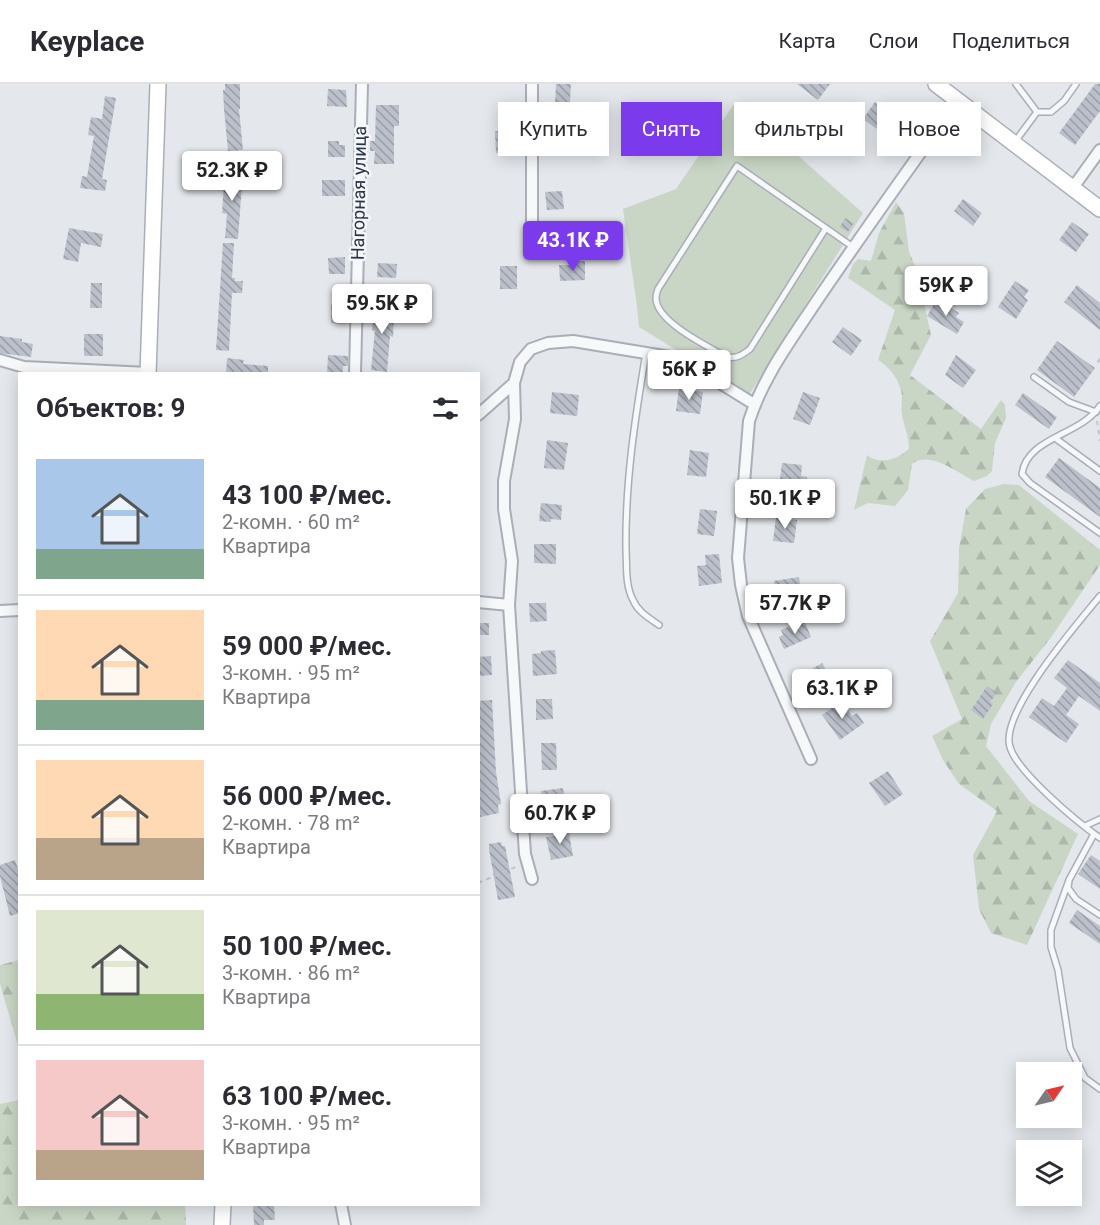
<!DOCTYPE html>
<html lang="ru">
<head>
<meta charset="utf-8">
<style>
	:root { --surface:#fff; --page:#f7f7f7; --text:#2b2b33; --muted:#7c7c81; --line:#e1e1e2; --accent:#7c3aed }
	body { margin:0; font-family:Roboto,sans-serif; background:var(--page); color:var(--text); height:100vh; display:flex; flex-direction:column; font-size:22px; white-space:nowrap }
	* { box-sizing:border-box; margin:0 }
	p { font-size:20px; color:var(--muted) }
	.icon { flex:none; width:33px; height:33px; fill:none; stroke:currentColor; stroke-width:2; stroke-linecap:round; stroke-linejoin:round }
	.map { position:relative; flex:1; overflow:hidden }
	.panel { position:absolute; left:18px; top:288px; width:462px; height:834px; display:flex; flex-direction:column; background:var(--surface); border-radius:0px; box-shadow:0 3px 15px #0003 }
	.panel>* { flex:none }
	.hud { position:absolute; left:498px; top:18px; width:512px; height:54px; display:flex; gap:12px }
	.needle { width:39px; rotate:56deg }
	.fabs { position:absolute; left:1016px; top:978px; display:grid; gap:12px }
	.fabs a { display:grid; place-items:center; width:66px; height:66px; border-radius:0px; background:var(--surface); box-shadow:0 3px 15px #0003; font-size:30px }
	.price { position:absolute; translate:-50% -51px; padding:0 14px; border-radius:6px; background:#fff; color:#222; font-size:20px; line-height:39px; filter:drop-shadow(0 2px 3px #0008) }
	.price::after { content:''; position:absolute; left:50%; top:36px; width:18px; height:14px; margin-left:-9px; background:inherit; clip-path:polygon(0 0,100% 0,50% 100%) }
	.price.current { background:var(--accent); color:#fff }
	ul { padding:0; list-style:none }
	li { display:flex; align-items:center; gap:18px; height:150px; padding:0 18px }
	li+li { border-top:2px solid var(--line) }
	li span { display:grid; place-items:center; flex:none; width:168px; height:120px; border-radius:0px; color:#555 }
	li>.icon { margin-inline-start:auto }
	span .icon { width:72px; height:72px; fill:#fffc; stroke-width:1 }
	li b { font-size:26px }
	h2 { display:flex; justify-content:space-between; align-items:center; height:72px; padding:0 18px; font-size:26px }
	.chip { padding:0 21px; border-radius:0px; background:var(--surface); box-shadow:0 3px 15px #0003; font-size:21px; line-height:54px }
	.chip.current { background:var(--accent); color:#fff }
	header { display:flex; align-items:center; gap:36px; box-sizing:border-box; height:84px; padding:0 30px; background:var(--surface); border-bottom:2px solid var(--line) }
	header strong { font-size:28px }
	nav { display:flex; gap:33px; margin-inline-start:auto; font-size:21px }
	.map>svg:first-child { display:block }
	.forest { fill:url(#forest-firs) }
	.garden { fill:#c9d6c5 }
	.building { fill:url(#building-back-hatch) }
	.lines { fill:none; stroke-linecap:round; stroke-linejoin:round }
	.lane-casing { stroke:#a9aeb7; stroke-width:8 }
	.street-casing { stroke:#a9aeb7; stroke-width:14 }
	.secondary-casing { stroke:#a9aeb7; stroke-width:18 }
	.path { stroke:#c2c5cb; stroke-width:2; stroke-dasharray:4.5 4.5; stroke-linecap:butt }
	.lane { stroke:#f7f8fa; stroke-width:5 }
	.street { stroke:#f7f8fa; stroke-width:10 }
	.secondary { stroke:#fff; stroke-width:15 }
	.labels { text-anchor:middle; stroke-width:5; stroke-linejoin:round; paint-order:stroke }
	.street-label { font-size:18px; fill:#2b3445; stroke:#f4f6f9 }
</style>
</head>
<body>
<header>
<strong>Keyplace</strong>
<nav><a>Карта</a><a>Слои</a><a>Поделиться</a></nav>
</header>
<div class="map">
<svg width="1100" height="1141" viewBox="0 0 1100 1141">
	<defs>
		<pattern id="forest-firs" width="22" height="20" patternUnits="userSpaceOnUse" patternTransform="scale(1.5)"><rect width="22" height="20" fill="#c9d6c5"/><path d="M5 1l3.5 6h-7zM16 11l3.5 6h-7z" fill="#adb8ab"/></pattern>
		<pattern id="building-back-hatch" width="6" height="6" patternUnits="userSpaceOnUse" patternTransform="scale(1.5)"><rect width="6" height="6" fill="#bbc0ca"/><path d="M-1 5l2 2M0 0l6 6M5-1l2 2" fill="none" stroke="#989da6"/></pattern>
	</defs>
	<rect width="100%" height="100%" fill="#e4e7ec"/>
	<path class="forest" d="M896,118L904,129L909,168L916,184L931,251L910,291L981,345L1001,316L1005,321L1006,334L995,359L992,387L987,392L974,397C958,389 930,366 912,380L908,406L895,422L868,419L854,426L867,371C881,382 897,375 909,365C909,352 904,343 902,331C901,325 902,318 902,312C901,298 890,283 878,276L895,226L848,194L853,180L858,175L871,177L879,149Z
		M1004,400L1019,401L1100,466V481L1052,552L1016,598L991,640L986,662L1029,717L1078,750L1027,861L991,849L979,825L973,771L997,727L959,700L943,676L932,652L962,635L930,557L958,509L959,464L966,425L985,405Z
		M19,876H20L19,965L0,900V881Z
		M19,1016L20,1120L185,1121L186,1141H0V1020Z"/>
	<path class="garden" d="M736,17L863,129L749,311L639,243L637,222L623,125L676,105Z"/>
	<path class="building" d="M225,0H240V25H239L243,66L228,67L224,25L223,6H225Z
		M556,0H571L568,50H575L574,63L553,62Z
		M797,0H830L818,16Z
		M1095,0H1100V27L1075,61L1059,49Z
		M328,5L346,6L347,23L327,22Z
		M105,12L116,14L102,95L107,96L105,107L80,104L82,92L87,93L94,52L88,51L91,33L102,35Z
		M875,18L886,26L888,23L898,30L884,50L863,35Z
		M376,21H399V42H394V80H374L375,67H370V57H375Z
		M495,47H512L513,68L496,69Z
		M328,57H339V61H345V73H328Z
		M225,85L243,86L238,155L225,154L227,130L222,129Z
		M322,96H345V112H322Z
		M562,107L564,125L547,126L545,108Z
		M963,115L982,129L973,142L954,127Z
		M845,134L854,139L848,148L840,143Z
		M1072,138L1089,150L1076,168L1059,156Z
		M69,144L103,150L101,163L81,159L78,178L63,175Z
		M223,159H234L232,194H235V197H243L242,209H232L229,267L216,266Z
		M345,173V190H329L328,174Z
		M572,177H585V196L560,197L559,181H572Z
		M378,179L397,180L396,194L377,193Z
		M500,182H517V205H500Z
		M1015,197L1029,206L1024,213L1028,216L1016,235L998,223Z
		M91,199H102V224H90Z
		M1077,201L1100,219V246L1064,218Z
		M937,215L959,229L956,233L964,238L957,250L927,232Z
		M380,218L395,219L393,253L390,252L387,288L371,286L375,247L372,246L373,224L380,225Z
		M331,220L346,221V240L331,239Z
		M843,243L862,256L851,272L832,258Z
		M84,250H103V272H84Z
		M0,252L22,255V258L33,260L31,273L0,269Z
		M1057,257L1095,284L1074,313L1037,286Z
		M328,271L348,272V282H343V290H327Z
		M956,271L976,286L963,304L945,291Z
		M227,274L244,276L243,280L268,282V290H226Z
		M679,304L703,308L700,330L676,327Z
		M552,308L579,311L577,332L550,329Z
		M803,308L820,314L810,341L793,335Z
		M1023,309L1057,333L1049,345L1015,321Z
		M547,356L568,359L564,386L544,384Z
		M690,366L709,369L706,393L687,391Z
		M1059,374L1100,404V433L1045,393Z
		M782,379L802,381L801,392L807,393L806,407L779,404Z
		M541,419L562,421L561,436L551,435V438L539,437Z
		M700,425L717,427L714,452L697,450Z
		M776,433L797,436L794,459L773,457Z
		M534,460H556V480L534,479Z
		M719,470L722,499L699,502L697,482L706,481L705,471Z
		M799,493L802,514L777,517L774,497Z
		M529,519H546L547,537L530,538Z
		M804,536L811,553L784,565L779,553L783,551L781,546Z
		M478,539H489V551H478Z
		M555,566L557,590L533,592L532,570L541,569V567Z
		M491,572L492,591L478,592V573Z
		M1068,576L1100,599V627L1079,612L1066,631L1079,640L1066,659L1029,633L1042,614L1054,622L1067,604L1054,594Z
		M822,579L834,600L813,611L802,591Z
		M987,602L997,609L990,618L993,620L983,635L971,626Z
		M536,615H552L553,635L536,636Z
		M492,616L496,688L501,720L498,721L499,729L480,733L478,617Z
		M842,617L852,632L857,629L864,639L840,656L822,631Z
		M541,659H556L557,686H542Z
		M888,687L903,710L885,722L869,699Z
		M563,704L565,720L543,723L541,707Z
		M568,744L573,772L551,776L546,753L556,752L555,746Z
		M501,758L502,762H505L515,813L498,816L489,765V760Z
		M1091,771L1100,777V805L1078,790Z
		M15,776L20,791V829L10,832L0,792V781Z
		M1077,826L1100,842V860L1069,839Z
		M253,1120H274L275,1136H264V1141H254Z"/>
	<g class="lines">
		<defs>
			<path id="lane" d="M1037,28H1051L1064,17L1076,0
				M1014,59L1037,28L1016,0
				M826,144L750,265C742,271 737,275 726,273C708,262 656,238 656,214C656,211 657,208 658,205L737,82L853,163
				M646,269C635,334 625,399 626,466C627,482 625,501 633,516C638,528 649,534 659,541
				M1034,293L1069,318L1096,328
				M1100,322C1080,352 1027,353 1022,390L1030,399L1100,449
				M1055,354L1100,387
				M1100,512C1078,539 999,629 1010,663C1017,688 1077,738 1100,754
				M1085,742L1100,735
				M1094,750L1069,796L1068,804L1076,815L1100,831
				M1069,796L1051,846V863L1058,886L1070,964L1085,994L1100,1005"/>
			<path id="street" d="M1072,105L1100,66
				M532,153V0
				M0,276L24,283L148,289
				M355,290L362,0
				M478,331L514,299
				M478,518L509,521
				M0,527L20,526
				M811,675L748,532L741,501L738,474L749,337C763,293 791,256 816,218C862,150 910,83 958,16
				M532,795L525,770L509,521L512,477L504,425V397L515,335L514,299L520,278L531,265L548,259L573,257L670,273L691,281L754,320
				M341,1120L345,1141"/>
			<path id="secondary" d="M936,0L1100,125
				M148,290L158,0
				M222,1141L223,1120"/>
		</defs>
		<use href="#lane" class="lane-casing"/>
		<use href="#street" class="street-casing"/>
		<use href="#secondary" class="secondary-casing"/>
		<path class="path" d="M1100,275L1098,277L1100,279
			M1097,337L1100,357
			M478,799L518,782"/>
		<use href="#lane" class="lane"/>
		<use href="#street" class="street"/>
		<use href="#secondary" class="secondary"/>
	</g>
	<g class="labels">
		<g class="street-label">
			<text transform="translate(359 109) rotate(-89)" y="6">Нагорная улица</text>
		</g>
	</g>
</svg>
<div class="fabs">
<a><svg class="needle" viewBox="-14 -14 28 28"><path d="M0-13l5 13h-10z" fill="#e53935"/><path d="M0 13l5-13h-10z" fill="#7c7c81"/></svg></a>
<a><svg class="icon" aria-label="layers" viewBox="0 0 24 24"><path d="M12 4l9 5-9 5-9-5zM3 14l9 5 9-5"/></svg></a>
</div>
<b class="price" style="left:232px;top:118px">52.3K ₽</b>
<b class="price current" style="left:573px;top:188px">43.1K ₽</b>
<b class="price" style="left:946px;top:233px">59K ₽</b>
<b class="price" style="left:382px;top:251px">59.5K ₽</b>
<b class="price" style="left:689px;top:317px">56K ₽</b>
<b class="price" style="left:785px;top:446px">50.1K ₽</b>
<b class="price" style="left:795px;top:551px">57.7K ₽</b>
<b class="price" style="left:842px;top:636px">63.1K ₽</b>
<b class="price" style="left:560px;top:761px">60.7K ₽</b>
<div class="hud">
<a class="chip">Купить</a>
<a class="chip current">Снять</a>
<a class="chip">Фильтры</a>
<a class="chip">Новое</a>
</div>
<section class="panel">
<h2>Объектов: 9<svg class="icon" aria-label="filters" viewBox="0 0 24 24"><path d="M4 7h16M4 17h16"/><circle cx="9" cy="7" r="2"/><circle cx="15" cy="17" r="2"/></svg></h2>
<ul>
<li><span style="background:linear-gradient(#a9c7e8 75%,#7fa58c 0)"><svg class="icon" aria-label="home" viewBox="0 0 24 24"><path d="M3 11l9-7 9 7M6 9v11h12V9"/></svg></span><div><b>43 100 ₽/мес.</b><p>2-комн. · 60 m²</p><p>Квартира</p></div></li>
<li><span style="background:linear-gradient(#ffd9b3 75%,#7fa58c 0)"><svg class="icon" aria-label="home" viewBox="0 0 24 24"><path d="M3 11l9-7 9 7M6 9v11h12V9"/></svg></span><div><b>59 000 ₽/мес.</b><p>3-комн. · 95 m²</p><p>Квартира</p></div></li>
<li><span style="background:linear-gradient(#ffd9b3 65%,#b9a48a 0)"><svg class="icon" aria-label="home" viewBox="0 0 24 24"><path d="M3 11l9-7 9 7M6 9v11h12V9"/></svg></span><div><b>56 000 ₽/мес.</b><p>2-комн. · 78 m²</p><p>Квартира</p></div></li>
<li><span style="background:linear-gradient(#dfe7d0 70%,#8fb573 0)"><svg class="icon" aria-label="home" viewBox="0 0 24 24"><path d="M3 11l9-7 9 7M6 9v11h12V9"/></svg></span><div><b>50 100 ₽/мес.</b><p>3-комн. · 86 m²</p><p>Квартира</p></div></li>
<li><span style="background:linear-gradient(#f6c9c9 75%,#b9a48a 0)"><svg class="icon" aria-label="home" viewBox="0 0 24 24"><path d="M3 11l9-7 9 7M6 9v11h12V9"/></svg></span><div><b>63 100 ₽/мес.</b><p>3-комн. · 95 m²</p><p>Квартира</p></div></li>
</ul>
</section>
</div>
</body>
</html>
